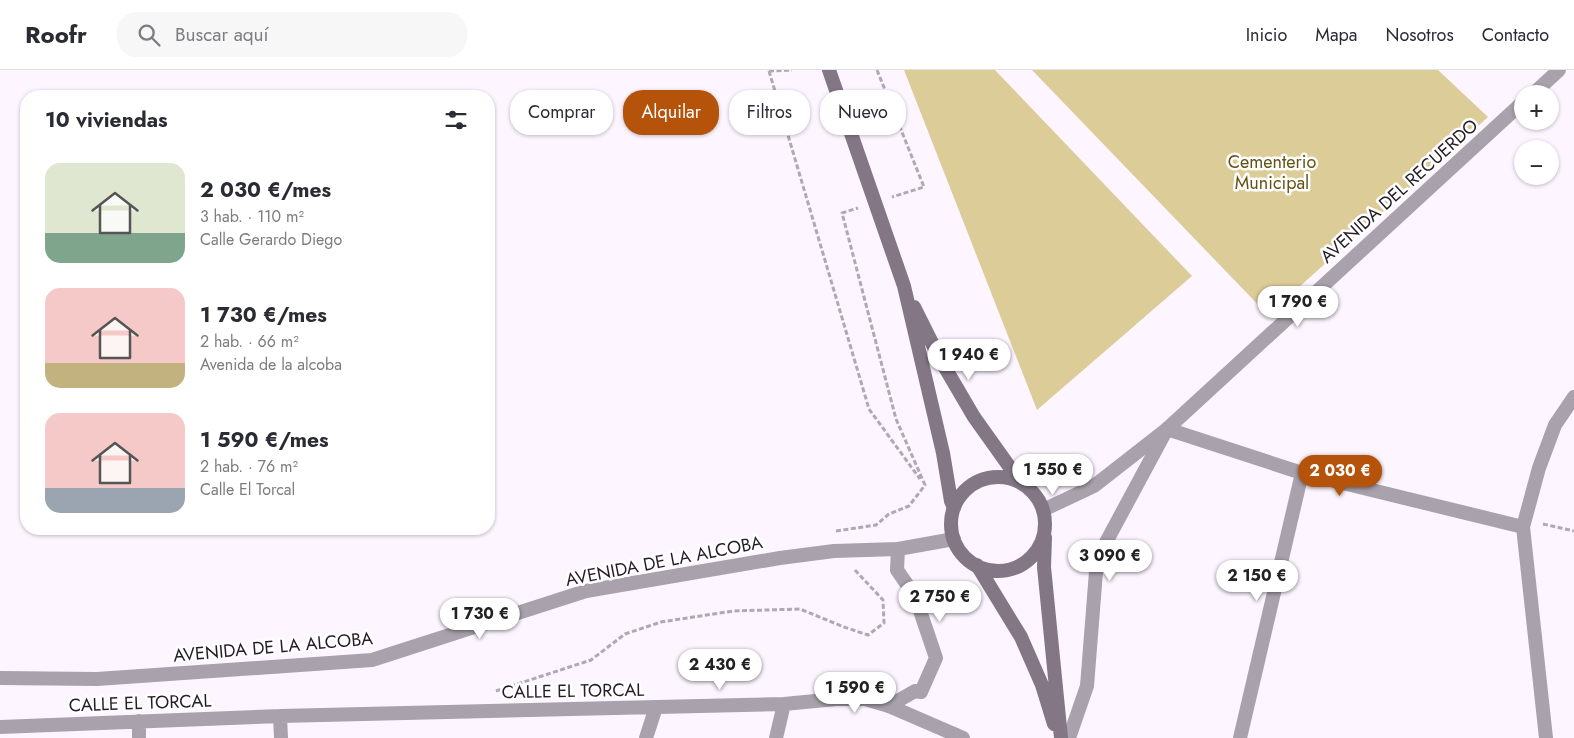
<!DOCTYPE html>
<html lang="es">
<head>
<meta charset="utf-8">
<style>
	:root { --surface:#fff; --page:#f7f7f7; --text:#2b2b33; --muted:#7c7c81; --line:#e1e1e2; --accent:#b45309 }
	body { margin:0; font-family:Jost,sans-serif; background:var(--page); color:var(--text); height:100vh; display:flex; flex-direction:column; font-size:19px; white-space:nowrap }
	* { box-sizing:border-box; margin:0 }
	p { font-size:16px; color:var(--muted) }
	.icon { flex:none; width:28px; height:28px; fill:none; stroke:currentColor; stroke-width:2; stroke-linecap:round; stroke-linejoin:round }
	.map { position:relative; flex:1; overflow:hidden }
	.details { position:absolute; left:20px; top:20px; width:475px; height:445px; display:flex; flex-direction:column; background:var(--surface); border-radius:20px; box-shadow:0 1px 4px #0004 }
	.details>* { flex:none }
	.banner { position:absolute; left:510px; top:20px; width:475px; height:45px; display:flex; gap:10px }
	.buttons { position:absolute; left:1514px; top:15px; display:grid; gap:10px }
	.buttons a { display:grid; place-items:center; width:45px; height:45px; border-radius:50%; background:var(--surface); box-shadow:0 1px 4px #0004; font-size:25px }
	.price { position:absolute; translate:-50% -42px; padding:0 11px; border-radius:18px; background:#fff; color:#222; font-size:16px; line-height:32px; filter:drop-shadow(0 1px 2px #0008) }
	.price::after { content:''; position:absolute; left:50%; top:30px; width:15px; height:11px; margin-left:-8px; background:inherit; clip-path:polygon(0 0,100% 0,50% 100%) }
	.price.current { background:var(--accent); color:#fff }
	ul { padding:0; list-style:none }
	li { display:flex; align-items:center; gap:15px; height:125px; padding:0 25px }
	li span { display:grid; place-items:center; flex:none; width:140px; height:100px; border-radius:15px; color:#555 }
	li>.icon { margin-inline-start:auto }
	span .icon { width:60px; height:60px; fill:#fffc; stroke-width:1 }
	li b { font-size:21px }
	h2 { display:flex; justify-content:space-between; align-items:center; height:60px; padding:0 25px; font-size:21px }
	.chip { padding:0 18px; border-radius:20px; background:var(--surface); box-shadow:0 1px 4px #0004; font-size:18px; line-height:45px }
	.chip.current { background:var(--accent); color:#fff }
	header { display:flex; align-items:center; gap:30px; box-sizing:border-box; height:70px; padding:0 25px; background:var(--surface); border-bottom:1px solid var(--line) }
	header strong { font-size:24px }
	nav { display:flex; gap:28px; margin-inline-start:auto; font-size:18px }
	.search { width:350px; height:45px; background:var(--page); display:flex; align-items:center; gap:12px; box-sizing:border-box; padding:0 18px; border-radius:20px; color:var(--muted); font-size:19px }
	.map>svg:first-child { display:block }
	.green { fill:#dccc98 }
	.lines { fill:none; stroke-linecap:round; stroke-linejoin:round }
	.path { stroke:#b0a8b2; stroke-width:3; stroke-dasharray:5 2.5; stroke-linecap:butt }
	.pedestrian { stroke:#a9a1ab; stroke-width:14 }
	.minor { stroke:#a9a1ab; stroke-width:14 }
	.tertiary { stroke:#a9a1ab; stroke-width:14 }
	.secondary { stroke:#837786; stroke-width:14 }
	.labels { text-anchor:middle; stroke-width:5; stroke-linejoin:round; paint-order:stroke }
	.park-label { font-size:18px; fill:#645317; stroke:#fff }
	.street-label { font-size:18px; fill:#251d26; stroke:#fff }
</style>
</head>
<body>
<header>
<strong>Roofr</strong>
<div class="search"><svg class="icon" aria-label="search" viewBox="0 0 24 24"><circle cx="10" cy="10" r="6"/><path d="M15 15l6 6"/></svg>Buscar aquí</div>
<nav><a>Inicio</a><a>Mapa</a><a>Nosotros</a><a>Contacto</a></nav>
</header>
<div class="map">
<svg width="1574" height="668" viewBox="0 0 1574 668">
	<rect width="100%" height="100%" fill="#fdf5ff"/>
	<path class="green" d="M904,0H995L1192,206L1037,340Z
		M1032,0H1438L1488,47L1268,245Z"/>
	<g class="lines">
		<path class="path" d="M877,0L924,117L892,127
			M769,1L869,339L920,409
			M769,1L792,0
			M1543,454L1574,461
			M836,461L876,455L889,444L909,436L925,415L896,349L842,143L858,138
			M496,621L591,590L625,564L661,552L733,541L800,539L844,557L868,565L884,553L883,530L854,499"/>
		<path class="pedestrian" d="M889,636L963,668"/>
		<path class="minor" d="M280,646L281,668
			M139,651V668
			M0,657L280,646L784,634L836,629H865L889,636L915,621L921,622L936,588L915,526L897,500L898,479
			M646,668L656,637
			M776,668L784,634
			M1069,668L1087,616L1097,489L1167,359L1302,403L1523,457
			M1240,668L1302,403
			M1546,668L1523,457L1539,398L1555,355L1574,327"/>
		<path class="tertiary" d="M1533,24L1559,0
			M1043,440L1094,416L1167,359L1522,33
			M0,608L97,609L372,590L586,521L780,488L834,481L898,479L954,469"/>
		<path class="secondary" d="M829,0L904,216L943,383L951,431L954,438
			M914,237L940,289L974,347L1021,413
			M951 454a47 47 0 1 1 94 0a47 47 0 1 1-94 0Z
			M1045,467L1044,497L1061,668
			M977,495L1021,567L1042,615L1054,654"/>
	</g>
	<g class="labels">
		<g class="park-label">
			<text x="1272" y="98">Cementerio<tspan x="1272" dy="21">Municipal</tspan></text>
		</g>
		<g class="street-label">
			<text transform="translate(1399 121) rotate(-42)" y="6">AVENIDA DEL RECUERDO</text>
			<text transform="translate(664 491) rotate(-11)" y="6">AVENIDA DE LA ALCOBA</text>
			<text transform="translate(273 577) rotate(-5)" y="6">AVENIDA DE LA ALCOBA</text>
			<text transform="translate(573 621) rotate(-1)" y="6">CALLE EL TORCAL</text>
			<text transform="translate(140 633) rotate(-2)" y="6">CALLE EL TORCAL</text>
		</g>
	</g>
</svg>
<div class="buttons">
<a>+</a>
<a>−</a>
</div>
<b class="price" style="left:1298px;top:258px">1 790 €</b>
<b class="price" style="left:969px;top:311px">1 940 €</b>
<b class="price" style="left:1053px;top:426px">1 550 €</b>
<b class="price current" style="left:1340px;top:427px">2 030 €</b>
<b class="price" style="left:1110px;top:512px">3 090 €</b>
<b class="price" style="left:1257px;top:532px">2 150 €</b>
<b class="price" style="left:940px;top:553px">2 750 €</b>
<b class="price" style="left:480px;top:570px">1 730 €</b>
<b class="price" style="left:720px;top:621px">2 430 €</b>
<b class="price" style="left:855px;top:644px">1 590 €</b>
<div class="banner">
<a class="chip">Comprar</a>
<a class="chip current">Alquilar</a>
<a class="chip">Filtros</a>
<a class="chip">Nuevo</a>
</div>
<section class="details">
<h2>10 viviendas<svg class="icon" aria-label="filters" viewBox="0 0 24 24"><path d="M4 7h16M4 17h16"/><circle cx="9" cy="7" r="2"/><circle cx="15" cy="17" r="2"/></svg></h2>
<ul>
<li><span style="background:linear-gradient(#dfe7d0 70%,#7fa58c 0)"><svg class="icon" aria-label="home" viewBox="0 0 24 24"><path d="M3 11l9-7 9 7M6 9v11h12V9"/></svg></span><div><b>2 030 €/mes</b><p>3 hab. · 110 m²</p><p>Calle Gerardo Diego</p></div></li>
<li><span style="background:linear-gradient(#f6c9c9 75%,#c2b280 0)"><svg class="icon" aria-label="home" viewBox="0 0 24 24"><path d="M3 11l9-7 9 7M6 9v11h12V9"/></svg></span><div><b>1 730 €/mes</b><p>2 hab. · 66 m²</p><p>Avenida de la alcoba</p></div></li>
<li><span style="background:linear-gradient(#f6c9c9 75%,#9aa5b1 0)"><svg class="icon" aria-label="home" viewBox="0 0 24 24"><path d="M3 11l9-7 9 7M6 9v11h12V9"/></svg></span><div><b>1 590 €/mes</b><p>2 hab. · 76 m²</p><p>Calle El Torcal</p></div></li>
</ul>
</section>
</div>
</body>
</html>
